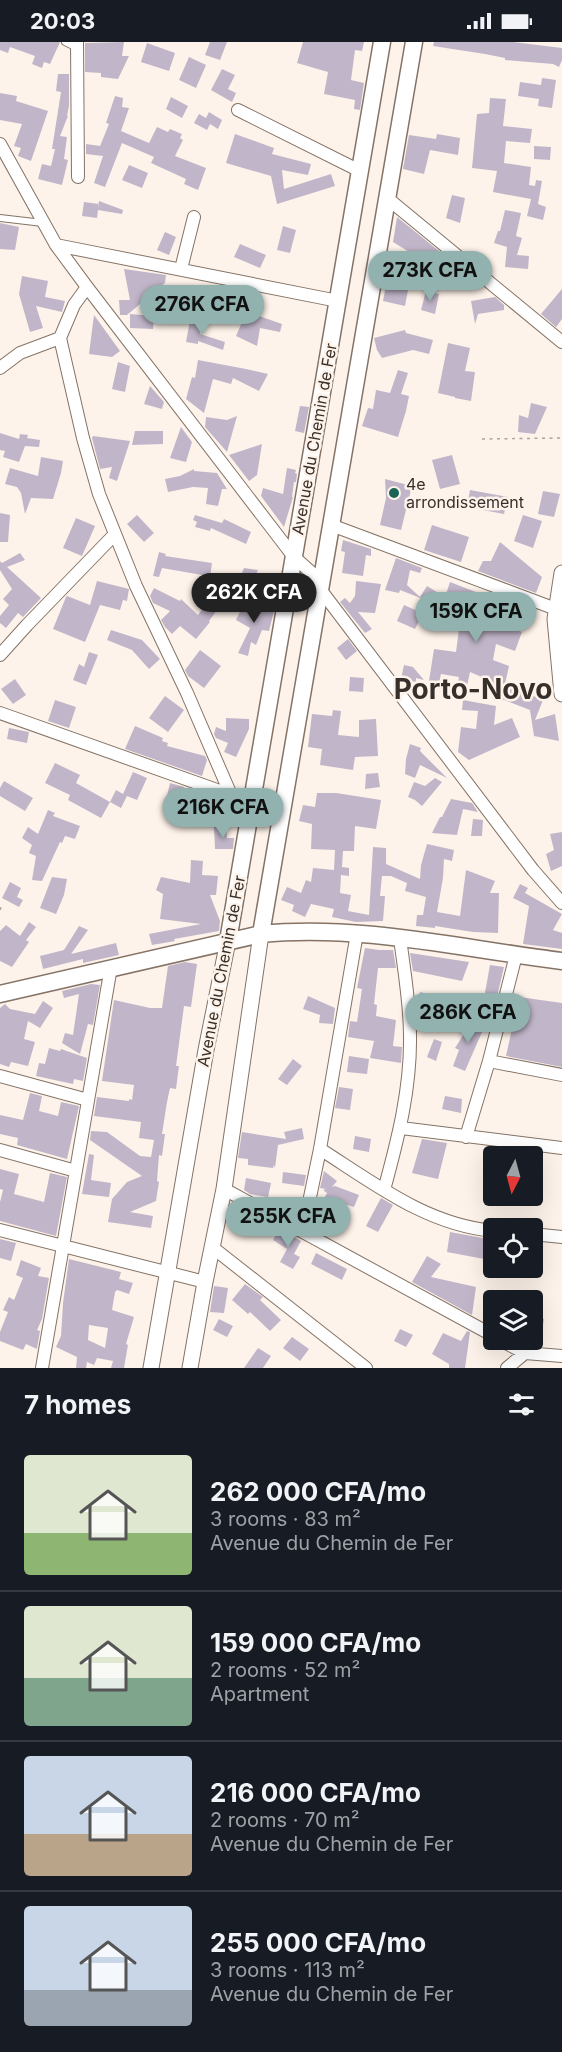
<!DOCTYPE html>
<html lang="en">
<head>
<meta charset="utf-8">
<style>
	:root { --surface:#171b24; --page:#20242c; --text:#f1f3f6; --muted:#9ea1a6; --line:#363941; --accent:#91b2ae }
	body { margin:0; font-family:Inter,sans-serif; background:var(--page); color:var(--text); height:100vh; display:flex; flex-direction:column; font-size:22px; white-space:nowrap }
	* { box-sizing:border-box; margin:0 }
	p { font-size:20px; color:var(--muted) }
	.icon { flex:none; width:33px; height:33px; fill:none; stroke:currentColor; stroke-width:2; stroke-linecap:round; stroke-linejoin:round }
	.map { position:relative; height:1326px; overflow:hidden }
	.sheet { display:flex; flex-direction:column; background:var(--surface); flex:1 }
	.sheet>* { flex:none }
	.needle { width:39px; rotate:186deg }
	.buttons { position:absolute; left:483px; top:1104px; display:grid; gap:12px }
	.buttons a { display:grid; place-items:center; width:60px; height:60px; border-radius:6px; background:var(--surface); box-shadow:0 6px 24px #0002; font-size:30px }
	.price { position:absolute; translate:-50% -51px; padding:0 14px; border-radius:21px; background:var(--accent); color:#111; font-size:20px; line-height:39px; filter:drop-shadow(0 2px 3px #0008) }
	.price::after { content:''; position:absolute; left:50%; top:36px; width:18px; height:14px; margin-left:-9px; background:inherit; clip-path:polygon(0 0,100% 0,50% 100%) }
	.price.current { background:#222; color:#fff }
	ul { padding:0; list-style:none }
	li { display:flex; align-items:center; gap:18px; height:150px; padding:0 24px }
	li+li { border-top:2px solid var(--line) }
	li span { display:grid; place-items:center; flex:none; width:168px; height:120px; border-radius:6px; color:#555 }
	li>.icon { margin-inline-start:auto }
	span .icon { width:72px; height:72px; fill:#fffc; stroke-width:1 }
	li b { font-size:26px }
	h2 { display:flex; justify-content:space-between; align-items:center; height:72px; padding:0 24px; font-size:26px }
	.status { display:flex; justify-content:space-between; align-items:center; height:42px; padding:0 30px; background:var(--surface); direction:ltr }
	.status svg { height:16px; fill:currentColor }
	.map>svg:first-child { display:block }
	.building { fill:#c1b6c9; fill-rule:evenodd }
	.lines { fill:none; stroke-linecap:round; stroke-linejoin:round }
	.service-casing { stroke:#847366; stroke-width:8 }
	.minor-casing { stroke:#847366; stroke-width:14 }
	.tertiary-casing { stroke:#847366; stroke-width:17 }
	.secondary-casing { stroke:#847366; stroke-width:19 }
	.path { stroke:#aea49c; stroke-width:1.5; stroke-dasharray:3 4.5; stroke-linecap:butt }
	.service { stroke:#fff; stroke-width:6 }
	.minor { stroke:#fff; stroke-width:12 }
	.tertiary { stroke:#fff; stroke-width:15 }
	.secondary { stroke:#fff; stroke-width:16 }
	.poi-dot { fill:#1b6357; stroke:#fef3ea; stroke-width:2 }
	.labels { text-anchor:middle; stroke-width:5; stroke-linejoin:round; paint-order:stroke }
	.street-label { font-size:16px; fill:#372f2a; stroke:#fef3ea }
	.poi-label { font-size:16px; fill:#372f2a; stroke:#fef3ea; text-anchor:start }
	.town-label { font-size:28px; font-weight:bold; fill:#372f2a; stroke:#fef3ea }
</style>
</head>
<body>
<div class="status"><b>20:03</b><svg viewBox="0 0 49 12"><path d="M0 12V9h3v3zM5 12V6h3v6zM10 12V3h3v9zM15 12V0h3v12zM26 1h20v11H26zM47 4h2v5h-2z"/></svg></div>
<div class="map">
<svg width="562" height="1326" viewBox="0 0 562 1326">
	<rect width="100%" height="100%" fill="#fef3ea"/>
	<path class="building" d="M0,0H60L50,22L44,20L42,26L32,22L35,14L10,5L8,11L0,8Z
		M124,0L122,14H129L118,37L101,35V31L85,30V1Z
		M210,0H227L220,18L205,13Z
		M303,0H364L362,9L355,8L351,38L364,41L360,68L354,67L355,58L324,52L328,30L297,21Z
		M434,0H513L562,6V18L559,25L553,22L505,18V16L485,12L433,4Z
		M147,1L175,11L169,29L141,20Z
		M189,15L206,23L196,46L179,38Z
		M222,27L235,33L228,47L236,51L232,60L211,48Z
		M58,32H69V64L67,74H68L60,94L67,95L64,117L68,118L62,143L38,137L42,122L51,124L55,107H52L61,50L56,49Z
		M542,36L556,38L552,66L538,64L539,57L518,54L520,40L541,43Z
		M0,51L17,54L16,59L48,69L31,119L18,114L21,106L14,104L22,82L0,78Z
		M115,54L123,56L122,65L129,66L121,89L149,101L157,85L168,90L170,87L182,92L180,96L183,98L175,114L206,126L198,148L184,142L186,137L151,121L154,115L122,101L105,145L94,141L103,114L86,112V102L100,104L109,82L106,81Z
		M171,55L188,64L182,76L166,67Z
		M490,56L506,57L503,84L532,87L530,101L506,99L504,121L531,125L529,143L535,144L536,138L542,139L538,162L546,165L543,178L527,174L531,157L493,150L497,129L472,126L477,72L489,71Z
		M209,70L222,78L218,87L210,82L207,88L194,81L199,72L206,76Z
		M235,92L274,106L272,112L311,122L308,133L282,128L284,147L331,132L335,144L277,162L271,134L226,121Z
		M437,92L460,96L458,113L430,108L424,132L403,127L409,93L436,97Z
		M534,104L551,105L550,118L534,117Z
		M129,123L148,131L142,146L122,138Z
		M452,153L465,156L460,181L446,176Z
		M99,159L123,168L122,172L98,168L97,176L82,174L84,160L99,162L98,166Z
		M505,168L521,171L516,194L522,196L517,213L529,214L528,227L505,225L507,205L494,201L498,189H500Z
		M397,175L439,209L432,224L393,200Z
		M0,181L19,185L15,208L0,207Z
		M283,184L296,188L290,211L277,208Z
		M165,190L176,195L169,213L157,208Z
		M240,202L266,213L260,226L234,215Z
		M440,221L460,227L456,242L438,230Z
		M124,227L166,233L165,241L127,273H120L119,258H130Z
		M389,228L411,232L405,264L383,259Z
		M22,234L48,239L45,255L65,259L62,270L36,264L43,286L30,290L19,252Z
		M562,247V277L556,285L541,272Z
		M426,249L439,252L435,272L421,268Z
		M495,255L504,263V268L478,272L475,282L471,259Z
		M233,265L282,282L280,290L260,286L257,304L236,294L243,278L230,274Z
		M130,272L154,274L153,287L130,286Z
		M94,273L120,309L112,315L89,312Z
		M190,278L202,281L200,292L225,300L223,308L198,299V302L186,300Z
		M405,288L406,291L433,298L429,312L413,308L382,316L377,308L374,296Z
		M448,301L470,306L465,329L475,330L471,359L455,356V355L438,351Z
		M198,318L246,327L268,332L259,349L233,336L231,342L213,337L204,371L186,357L192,335L195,336Z
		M118,320L130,324L125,350L112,347Z
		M398,328L408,331L401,352L409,354L406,369L398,395L362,384L368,366L373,367L376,348L390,351Z
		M150,344L164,360L162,367L144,362Z
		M531,361L547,365L535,392L518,390L519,373L528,376Z
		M300,364L309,365L304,391L295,389Z
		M237,374L227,410L205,385L206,375L227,378Z
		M181,385L192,400L186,420L170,416Z
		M135,389H163V402L132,403Z
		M0,391L19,397L20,392L28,393L27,396L40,398L39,405L25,404L19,420L3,415L5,409L0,408Z
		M93,394L130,399L117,439L109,436L112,425L100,427L92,396Z
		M262,402L257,433L249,439L229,413Z
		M452,413L460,442L440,447L432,418Z
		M41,415L63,419L61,431L53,457L31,456L25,472L21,451L17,445L5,442L10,426L38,434Z
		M287,426L296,428L295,431L297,432L296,440H294L292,455H293L284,485L261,454L263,446L283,452Z
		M194,427V429L217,431L227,447H222L218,464L206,462L208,446L193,445L168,450L165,437L180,434Z
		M385,437L412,444L401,488L380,483L386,456Z
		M470,448L508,455L504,472L467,465Z
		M543,449L560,452L554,475L538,472Z
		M0,471L10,473L8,500H0Z
		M137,473L154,491L144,500L127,482Z
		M195,473L222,481L224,477L251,490L246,502L211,486L210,489L195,485L197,480L193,478Z
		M523,473L542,479L533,506L514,499Z
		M76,476L95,484L82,514L63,506Z
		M432,483L469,495L461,520L424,508Z
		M343,498L371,507V514L366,513L363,534L342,531L345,510L341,509Z
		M500,500L542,535L536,551L478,529L483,519H491Z
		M159,510L166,512L165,514L212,521L209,542L227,554L209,579L210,580L196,597L180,584L172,592L165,585L161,578L170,569L153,561L150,554L154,546L180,559L181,557L198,573L211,554L199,552L202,533L162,526L159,535L153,534Z
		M20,511L25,518L7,525L41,556L23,575L18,571L6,586L0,581V574L9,563L3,557L12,547L0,528V519L2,521Z
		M396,516L422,526L420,531L410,528L407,543L420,555L427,544L445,555L450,540L507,562L500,582L522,590L515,609L496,602L493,618L509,624L505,642L543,658L535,678L555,672L559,699L534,694L530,668L499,656L503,646L484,645V636L470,630L467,644H457L459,635L441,632L439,641L429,639L434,607L456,610L461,572L400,548L399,551L385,548Z
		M244,526L258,528L251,543L239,538Z
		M97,539L129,547L127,559L123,558L120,568L100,563L85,600L53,587L66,555L67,554L90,563Z
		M356,539L381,542L375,571L358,570L372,587L365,591L340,560L345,556L350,561L355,554Z
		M245,559L263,569L264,563L275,565L269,589L262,588L256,603L251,600L248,614L238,611L250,586L236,578Z
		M404,563L438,578L436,587L419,579L415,587L397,579Z
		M111,588L142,598L160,617L149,627L132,608L107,598Z
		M348,597L357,609L346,618L337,606Z
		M200,608L221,624L204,646L188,634L185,628Z
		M89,610L98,613L86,643L73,638L79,622L84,625Z
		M404,623L413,625L424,638L416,636V640L401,637Z
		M350,635L364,636L363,650L349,649Z
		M15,637L26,653L13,662L1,647Z
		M165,654L184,668L168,690L149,676Z
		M55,658L76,665L69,686L48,679Z
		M463,658L496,664L494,683L512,676L520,695L469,718L458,710L461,685L476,687L478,669L462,668Z
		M333,668L341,669L338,693L359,695V678L376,677L378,714L355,715L353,728L320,723L322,707L308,705L312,672L332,674Z
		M226,676L249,677V687L236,715L224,710L228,701L216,696L214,692L216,685L226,689Z
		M135,684L163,696L162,699L168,701L167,704L205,714L207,718L202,734L125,707Z
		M9,686L29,690L27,701L7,697Z
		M410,702L421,706L420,709L447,736L420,723L415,736L405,732L406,717Z
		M55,721L80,733L76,741L110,760L101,776L68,758L70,753L45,741Z
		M133,730L147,736L137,758L127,754L121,766L110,760L116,748L123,752Z
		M378,731L380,745L365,747L366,732Z
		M435,736L442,740L422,764L415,758L408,755L414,740L425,744Z
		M4,739L33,756L25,769L0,754V746Z
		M170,741L184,745L180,758L167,754Z
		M317,751H336L381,758L376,787L355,784L354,809H343L342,825L349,826V834L341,833L340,851L351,853L348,869L369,873L373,805L386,806V822L420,837L421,823L427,802L454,808L452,819L444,817L443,836L437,870L460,874L466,828L495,839L490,851H499L498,891L473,890L435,884V886L416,884L417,873H423L426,855L405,849L407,841L391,834H382L380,854H385L383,879L356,880L332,875L334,867L311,862L305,875L292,869L294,863L281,858L287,845L301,851L306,838L311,840L313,826L334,828L335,808L311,807L312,782L299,779L303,763L315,765Z
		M451,757L472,761L478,770L463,767L457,793L432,791L440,775H442Z
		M48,768L55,771L53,774L80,784L75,797L65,794L62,801L60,800L42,839L32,838L36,814L29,811L32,803L22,796L28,785L38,792Z
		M473,777L483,778L482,794H471Z
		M226,784L227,796H234L233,807H215L214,785Z
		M562,790V824L551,829L546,812L554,808L550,792Z
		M191,818L203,819L202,833L218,834L216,853H210L220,879L219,889L174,897L175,899L152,903L149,892L201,882L160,877L163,852L156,848L161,835L190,841Z
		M52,835L67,837L64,853L56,872L40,866Z
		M10,840L21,846L17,855L23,858L19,865L2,856Z
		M520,842L528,846L525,851L562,872L553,888L562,891V907L523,902L529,864L513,856Z
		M29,880L36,885L26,898L29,900L12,925L0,919V889L6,883L20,894Z
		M79,884L88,888L71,912L116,901L119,913L83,921V917L43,927L40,914L64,908Z
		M365,906L379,908H393L396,926H378L374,962L377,963L376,974L396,978L393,1004L402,1005L401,1021L370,1016L374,999L348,995L350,979L357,980L362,947L357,946Z
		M410,911L469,920L462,939L413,929Z
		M185,920L197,922L191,965L184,964L176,1024H179L176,1047L170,1046L167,1060L162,1092H165L162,1114L159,1113L157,1139L159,1140L156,1159L130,1170L153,1174L151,1186L108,1180L112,1157L127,1140L142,1134L90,1098L91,1089L107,1090L140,1114L151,1115L154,1098L139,1096L141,1080L94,1074L97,1055L129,1059V1057L132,1058L134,1043L102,1039L114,958L150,966H162L168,924Z
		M490,923L504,925L496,959L484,956Z
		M91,942L100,943L93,983L88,982L80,1012L62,1001L65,991L73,993L79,952L64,956L62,949Z
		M420,950L443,956L438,971L417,964Z
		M308,954L335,966L333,982L319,981L320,973L303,967Z
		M519,955L562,961V1025L506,1014Z
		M43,959L53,966L40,986L28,979L24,997L35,1000L28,1024L11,1020L9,1025L0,1022V966L5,962L10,967L35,972Z
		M473,978L486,981L465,1029L453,1024L459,1008L455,1006Z
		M434,997L442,1000L436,1019L427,1015Z
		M49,1006L60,1009L61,1007L87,1016L83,1039L74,1037L73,1042L36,1034L39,1021L45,1022Z
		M349,1014L369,1017L367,1032L347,1030Z
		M293,1017L302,1024L287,1043L278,1037Z
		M339,1045L353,1047L350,1068L335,1066Z
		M30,1051L42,1054L39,1069L58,1074L61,1060L79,1064L67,1117L17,1103L18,1096L0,1092V1073L23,1078Z
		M445,1054L462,1057L461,1071L442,1067Z
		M302,1086L304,1097L278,1103L275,1126L274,1123L273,1126L248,1123V1117L238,1116L242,1090L286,1097L284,1090Z
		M355,1094L371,1097L369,1110L353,1107Z
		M422,1097L447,1101L438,1137L412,1131Z
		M89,1112L94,1113L91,1138L111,1141L109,1155L82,1152Z
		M0,1127L19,1132L14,1152L44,1160L50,1131L67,1135L56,1194L0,1179V1160L3,1148L0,1147Z
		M324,1129L337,1139L332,1145L335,1144L359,1153L354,1165L341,1161L325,1192L312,1186L314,1176L327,1151L323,1148L326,1147L320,1146Z
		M283,1130L306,1133L304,1144L282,1141Z
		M246,1136L271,1141L268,1155L250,1152L244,1148Z
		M381,1156L393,1163L378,1190L366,1184Z
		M279,1187L301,1199L294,1212L300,1215L293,1227L280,1220L287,1207L273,1198Z
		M450,1190L488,1197L484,1217L447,1210Z
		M0,1197L16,1201L11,1219L0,1216Z
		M316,1211L347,1227L342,1238L311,1222Z
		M427,1214L441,1222L431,1235L476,1245L472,1273L412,1240Z
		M69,1217L121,1230L119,1237L133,1241L129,1252L117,1248L115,1250L112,1268L134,1275L126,1302L128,1303L124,1326H111L113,1319L97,1316L94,1323L87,1320L86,1326H76L77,1315L56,1305L61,1294L63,1261ZM89,1283L108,1286L105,1306L88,1298Z
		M21,1218L41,1226L38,1234L49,1236L42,1277L37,1288L40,1289L37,1307L26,1302L23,1308L0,1299V1290L8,1270L3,1268L9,1255L14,1258L23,1236L16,1233Z
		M245,1242L263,1255L260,1258L281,1278L270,1289L250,1270L248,1272L232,1258Z
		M214,1244L228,1246L224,1271L210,1270Z
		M532,1274L544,1277L540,1304L532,1301Z
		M219,1277L233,1284L227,1295L213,1288Z
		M400,1287L413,1293L406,1305L394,1299Z
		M467,1289L470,1290L465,1326H449V1322L432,1312L443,1291L461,1299Z
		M292,1295L309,1307L300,1319L283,1306Z
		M258,1306L271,1314L263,1326H244Z"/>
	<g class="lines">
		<defs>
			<path id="service" d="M65,0L77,6
				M0,176L43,181"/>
			<path id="minor" d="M77,0L78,135
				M238,68L360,129
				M0,102L56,203L87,245L294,515L313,532L320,547L533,828L562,861
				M387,156L562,300
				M56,203L338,259
				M181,227L194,175
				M87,245L74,263L60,296L83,396L99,452L136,544L187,651L231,753L252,758
				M0,326L20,311L60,296
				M331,483L556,567
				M0,613L27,583L115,492
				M0,671L231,753
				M489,1019L562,1033
				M0,1034L88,1058
				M401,1086L562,1106
				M466,1095L489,1019L516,913
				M320,1107C375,1142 427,1183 494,1189
				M0,1108L76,1129
				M224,1147L494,1294
				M384,1148C398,1097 411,1046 410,993C410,961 404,928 400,896
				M0,1188L205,1240
				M303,1189L320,1107L357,891
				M532,1192L562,1195
				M212,1205L366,1326
				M500,1298L525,1311L562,1314
				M42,1326L111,925
				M507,1326L525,1311"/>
			<path id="tertiary" d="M562,531L555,577L562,652
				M151,1326L206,1008L228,899
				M190,1326L205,1240L224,1147L261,892"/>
			<path id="secondary" d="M261,892L414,0
				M228,899L382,0
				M0,952L261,892C361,882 463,907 562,919"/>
		</defs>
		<use href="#service" class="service-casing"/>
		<use href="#minor" class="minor-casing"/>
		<use href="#tertiary" class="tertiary-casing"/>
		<use href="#secondary" class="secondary-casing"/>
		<path class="path" d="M482,397L562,396
			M0,868L2,863"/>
		<use href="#service" class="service"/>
		<use href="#minor" class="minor"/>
		<use href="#tertiary" class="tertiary"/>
		<use href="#secondary" class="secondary"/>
	</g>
	<circle class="poi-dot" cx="394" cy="451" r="6"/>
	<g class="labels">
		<g class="street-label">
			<text transform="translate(314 397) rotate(-80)" y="6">Avenue du Chemin de Fer</text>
			<text transform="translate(221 929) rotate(-79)" y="6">Avenue du Chemin de Fer</text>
		</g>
		<g class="poi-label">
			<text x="406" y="448">4e<tspan x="406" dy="18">arrondissement</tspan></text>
		</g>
		<g class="town-label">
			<text x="473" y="657">Porto-Novo</text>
		</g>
	</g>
</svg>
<div class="buttons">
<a><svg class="needle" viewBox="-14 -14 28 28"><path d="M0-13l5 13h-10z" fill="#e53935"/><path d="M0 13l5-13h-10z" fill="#9ea1a6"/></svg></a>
<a><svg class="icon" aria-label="locate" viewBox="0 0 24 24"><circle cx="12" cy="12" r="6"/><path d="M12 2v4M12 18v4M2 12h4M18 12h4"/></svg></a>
<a><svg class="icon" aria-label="layers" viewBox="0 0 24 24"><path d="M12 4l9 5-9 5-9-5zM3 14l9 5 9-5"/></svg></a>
</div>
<b class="price" style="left:430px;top:260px">273K CFA</b>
<b class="price" style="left:202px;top:294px">276K CFA</b>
<b class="price current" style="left:254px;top:582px">262K CFA</b>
<b class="price" style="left:476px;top:601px">159K CFA</b>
<b class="price" style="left:223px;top:797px">216K CFA</b>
<b class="price" style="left:468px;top:1002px">286K CFA</b>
<b class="price" style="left:288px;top:1206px">255K CFA</b>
</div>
<section class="sheet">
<h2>7 homes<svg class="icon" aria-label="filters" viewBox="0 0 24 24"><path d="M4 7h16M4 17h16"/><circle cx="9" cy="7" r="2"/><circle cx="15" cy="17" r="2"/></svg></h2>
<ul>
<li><span style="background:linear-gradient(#dfe7d0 65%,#8fb573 0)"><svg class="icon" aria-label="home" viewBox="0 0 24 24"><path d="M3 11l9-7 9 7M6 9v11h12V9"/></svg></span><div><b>262 000 CFA/mo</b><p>3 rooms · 83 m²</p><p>Avenue du Chemin de Fer</p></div></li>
<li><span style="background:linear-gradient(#dfe7d0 60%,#7fa58c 0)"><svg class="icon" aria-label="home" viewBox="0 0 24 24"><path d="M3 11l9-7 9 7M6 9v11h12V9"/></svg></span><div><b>159 000 CFA/mo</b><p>2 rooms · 52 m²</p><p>Apartment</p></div></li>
<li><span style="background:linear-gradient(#c9d6e8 65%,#b9a48a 0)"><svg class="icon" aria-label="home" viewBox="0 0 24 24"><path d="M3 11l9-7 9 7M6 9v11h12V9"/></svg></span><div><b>216 000 CFA/mo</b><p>2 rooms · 70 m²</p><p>Avenue du Chemin de Fer</p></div></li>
<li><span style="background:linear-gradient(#c9d6e8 70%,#9aa5b1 0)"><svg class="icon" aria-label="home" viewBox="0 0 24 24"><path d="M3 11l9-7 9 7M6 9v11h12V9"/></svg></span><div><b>255 000 CFA/mo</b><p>3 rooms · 113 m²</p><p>Avenue du Chemin de Fer</p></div></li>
</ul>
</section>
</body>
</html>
